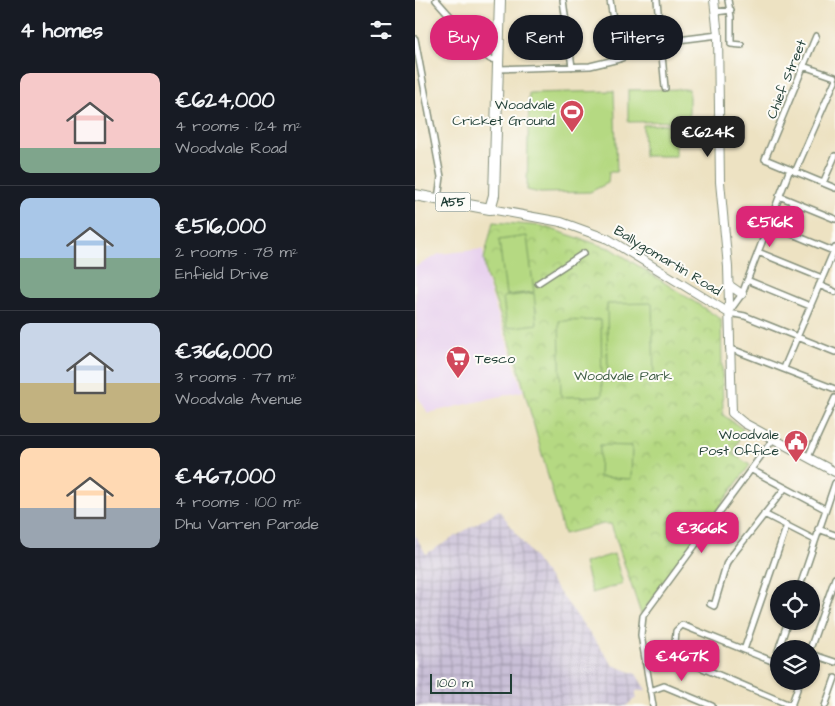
<!DOCTYPE html>
<html lang="en">
<head>
<meta charset="utf-8">
<style>
	:root { --surface:#171b24; --page:#242831; --text:#f1f3f6; --muted:#9ea1a6; --line:#363941; --accent:#db2777 }
	body { margin:0; font-family:"Architects Daughter",sans-serif; background:var(--page); color:var(--text); height:100vh; display:flex; flex-direction:column; font-size:19px; white-space:nowrap }
	* { box-sizing:border-box; margin:0 }
	p { font-size:16px; color:var(--muted) }
	.icon { flex:none; width:28px; height:28px; fill:none; stroke:currentColor; stroke-width:2; stroke-linecap:round; stroke-linejoin:round }
	.map { position:relative; flex:1; overflow:hidden }
	.details { display:flex; flex-direction:column; background:var(--surface); width:415px }
	.details>* { flex:none }
	.hud { position:absolute; left:15px; top:15px; width:330px; height:45px; display:flex; gap:10px }
	.fabs { position:absolute; left:355px; top:580px; display:grid; gap:10px }
	.fabs a { display:grid; place-items:center; width:50px; height:50px; border-radius:50%; background:var(--surface); box-shadow:0 1px 4px #0004; font-size:25px }
	.scale { position:absolute; left:15px; bottom:12px; width:82px; box-sizing:border-box; padding-left:5px; border:2px solid #1f3d34; border-top:0; font-size:14px; line-height:18px; white-space:nowrap; color:#1f3d34; -webkit-text-stroke:4px #fdfcf7; paint-order:stroke }
	.price { position:absolute; translate:-50% -42px; padding:0 11px; border-radius:10px; background:var(--accent); color:#fff; font-size:16px; line-height:32px; filter:drop-shadow(0 1px 2px #0008) }
	.price::after { content:''; position:absolute; left:50%; top:30px; width:15px; height:11px; margin-left:-8px; background:inherit; clip-path:polygon(0 0,100% 0,50% 100%) }
	.price.current { background:#222; color:#fff }
	ul { padding:0; list-style:none }
	li { display:flex; align-items:center; gap:15px; height:125px; padding:0 20px }
	li+li { border-top:1px solid var(--line) }
	li span { display:grid; place-items:center; flex:none; width:140px; height:100px; border-radius:10px; color:#555 }
	li>.icon { margin-inline-start:auto }
	span .icon { width:60px; height:60px; fill:#fffc; stroke-width:1 }
	li b { font-size:21px }
	h2 { display:flex; justify-content:space-between; align-items:center; height:60px; padding:0 20px; font-size:21px }
	.pill { padding:0 18px; border-radius:22px; background:var(--surface); box-shadow:0 1px 4px #0004; font-size:18px; line-height:45px }
	.pill.current { background:var(--accent); color:#fff }
	main { display:flex; flex:1; min-height:0 }
	.map>svg:first-child { display:block }
	.built { fill:#e8d2ee }
	.industrial { fill:url(#industrial-grid) }
	.park { fill:url(#park-crowns); stroke:#6a8b5b }
	.garden { fill:#b5d982; stroke:#6a8b5b }
	.lines { fill:none; stroke-linecap:round; stroke-linejoin:round }
	.street-casing { stroke:#86907b; stroke-width:8 }
	.secondary-casing { stroke:#86907b; stroke-width:10 }
	.highway-casing { stroke:#86907b; stroke-width:12 }
	.street { stroke:#fff; stroke-width:5 }
	.secondary { stroke:#fff; stroke-width:8 }
	.highway { stroke:#fff; stroke-width:10 }
	.labels { text-anchor:middle; stroke-width:4; stroke-linejoin:round; paint-order:stroke }
	.shield { fill:#fdfcf7; stroke:#62766e; stroke-width:1 }
	.shield-label { font-size:12px; font-weight:bold; fill:#1f3d34 }
	.street-label { font-size:14px; fill:#1f3d34; stroke:#fdfcf7 }
	.poi-label { font-size:14px; fill:#1f3d34; stroke:#fdfcf7; text-anchor:end }
	.park-label { font-size:14px; fill:#3d5c44; stroke:#fdfcf7 }
</style>
</head>
<body>
<main>
<section class="details">
<h2>4 homes<svg class="icon" aria-label="filters" viewBox="0 0 24 24"><path d="M4 7h16M4 17h16"/><circle cx="9" cy="7" r="2"/><circle cx="15" cy="17" r="2"/></svg></h2>
<ul>
<li><span style="background:linear-gradient(#f6c9c9 75%,#7fa58c 0)"><svg class="icon" aria-label="home" viewBox="0 0 24 24"><path d="M3 11l9-7 9 7M6 9v11h12V9"/></svg></span><div><b>€624,000</b><p>4 rooms · 124 m²</p><p>Woodvale Road</p></div></li>
<li><span style="background:linear-gradient(#a9c7e8 60%,#7fa58c 0)"><svg class="icon" aria-label="home" viewBox="0 0 24 24"><path d="M3 11l9-7 9 7M6 9v11h12V9"/></svg></span><div><b>€516,000</b><p>2 rooms · 78 m²</p><p>Enfield Drive</p></div></li>
<li><span style="background:linear-gradient(#c9d6e8 60%,#c2b280 0)"><svg class="icon" aria-label="home" viewBox="0 0 24 24"><path d="M3 11l9-7 9 7M6 9v11h12V9"/></svg></span><div><b>€366,000</b><p>3 rooms · 77 m²</p><p>Woodvale Avenue</p></div></li>
<li><span style="background:linear-gradient(#ffd9b3 60%,#9aa5b1 0)"><svg class="icon" aria-label="home" viewBox="0 0 24 24"><path d="M3 11l9-7 9 7M6 9v11h12V9"/></svg></span><div><b>€467,000</b><p>4 rooms · 100 m²</p><p>Dhu Varren Parade</p></div></li>
</ul>
</section>
<div class="map">
<svg width="420" height="706" viewBox="0 0 420 706">
	<defs>
		<pattern id="industrial-grid" width="8" height="8" patternUnits="userSpaceOnUse" patternTransform="scale(1.25)"><rect width="8" height="8" fill="#c9bfd7"/><path d="M0 4h8M4 0v8" fill="none" stroke="#a39caf"/></pattern>
		<pattern id="park-crowns" width="20" height="18" patternUnits="userSpaceOnUse" patternTransform="scale(1.25)"><rect width="20" height="18" fill="#b5d982"/><path d="M2 6a3 3 0 1 1 6 0M12 15a3 3 0 1 1 6 0" fill="none" stroke="#9bbb71"/></pattern>
	</defs>
	<rect width="100%" height="100%" fill="#fdfcf7"/>
	<filter id="ink" filterUnits="userSpaceOnUse"><feTurbulence type="fractalNoise" baseFrequency=".02" numOctaves="2"/><feDisplacementMap in="SourceGraphic" scale="10" xChannelSelector="R" yChannelSelector="G"/><feConvolveMatrix kernelMatrix="1 2 1 2 8 2 1 2 1" color-interpolation-filters="sRGB"/></filter>
	<filter id="wash" filterUnits="userSpaceOnUse"><feTurbulence type="fractalNoise" baseFrequency=".0096" numOctaves="4" result="noise"/><feDisplacementMap in="SourceGraphic" scale="20" xChannelSelector="R" yChannelSelector="G"/><feGaussianBlur stdDeviation="1.12" result="paint"/><feColorMatrix in="noise" values="0 0 0 0 0 0 0 0 0 0 0 0 0 0 0 0 0 1.4 0 .05"/><feComposite in="paint" operator="in"/></filter>
	<g filter="url(#wash)">
		<rect width="100%" height="100%" fill="#ede2c2"/>
		<path class="built" d="M68,249L70,276L108,391L13,413L3,397L0,267L24,254Z"/>
		<path class="industrial" d="M84,510L198,665L221,674L231,690L221,691V698L211,706H0V535L11,554Z"/>
		<path class="park" d="M78,222L127,226L197,249L306,319L308,415L328,429L318,454L335,465L226,614L196,524H188L149,534L101,360L71,275L69,259Z"/>
		<path class="garden" d="M274,89V121L213,122V90Z
			M199,91L202,172H194L193,183L175,192L125,193L112,190L114,93Z
			M261,124V156H229L228,125Z
			M112,236L119,292L91,295L84,240Z
			M119,293L122,324L92,328L88,297Z
			M237,303L239,380L193,381L192,304Z
			M186,320L187,396L146,397L144,321Z
			M185,445L217,446L216,479L184,477Z
			M199,554L208,584L177,593L169,563Z"/>
	</g>
	<g filter="url(#ink)">
		<g class="lines">
			<defs>
				<path id="street" d="M21,0L68,53L75,59L83,60
					M148,0L157,67
					M195,0L204,59
					M242,0L250,88
					M313,0L316,17V44L326,45
					M301,12L316,10
					M401,36L350,159L420,188
					M0,39L26,177L23,199
					M388,66L420,77
					M83,69L175,66L204,59L247,42L303,35
					M380,172L420,81
					M408,183L420,156
					M364,196L420,219
					M353,224L418,251
					M343,252L407,278
					M332,280L395,306
					M123,283L169,253
					M404,285L420,292
					M314,312L327,294L375,169
					M314,313L330,316L420,352
					M314,348L420,389
					M369,368L420,248
					M393,457L420,398
					M337,470L410,509
					M349,514L400,540
					M403,529L420,535
					M384,589L420,483
					M295,604L299,606L312,562L370,488
					M365,644L380,649
					M395,649L420,578
					M329,650L372,525
					M396,654L420,662
					M259,656L261,631L267,625L357,661L360,660L373,621
					M230,662L259,656L377,706
					M235,691L249,686L297,706
					M238,706L226,635L228,616L359,438
					M376,706L385,681
					M410,706L420,678"/>
				<path id="secondary" d="M299,0L303,35L305,182L313,267L317,413L329,423L420,472
					M75,209L146,222L193,239L314,313
					M314,285L327,294"/>
				<path id="highway" d="M0,195L75,209L79,195L85,0"/>
			</defs>
			<use href="#street" class="street-casing"/>
			<use href="#secondary" class="secondary-casing"/>
			<use href="#highway" class="highway-casing"/>
			<use href="#street" class="street"/>
			<use href="#secondary" class="secondary"/>
			<use href="#highway" class="highway"/>
		</g>
	</g>
	<defs>
		<symbol id="stadium-pin" viewBox="-11 -11 22 30"><path d="M0 17L-7.5 6A9.5 9.5 0 1 1 7.5 6Z" fill="#d1495b" stroke="#fdfcf7"/><path d="M0-5a6.5 5 0 1 0 0 10a6.5 5 0 1 0 0-10ZM-3.5-1.8h7v3.6h-7Z" fill="#fff"/></symbol>
		<symbol id="supermarket-pin" viewBox="-11 -11 22 30"><path d="M0 17L-7.5 6A9.5 9.5 0 1 1 7.5 6Z" fill="#d1495b" stroke="#fdfcf7"/><path d="M-6-5.5h2.5l.6 2H6L4.5 2H-2.5L-4.4-4H-6ZM-1.5 3.2a1.3 1.3 0 1 0 .1 0ZM3 3.2a1.3 1.3 0 1 0 .1 0Z" fill="#fff"/></symbol>
		<symbol id="civic-pin" viewBox="-11 -11 22 30"><path d="M0 17L-7.5 6A9.5 9.5 0 1 1 7.5 6Z" fill="#d1495b" stroke="#fdfcf7"/><path d="M-.6-6.5H3V-4.5H.6V-3L4-1V1h2V6H-6V1h2V-1L-.6-3ZM-1.2 2.5V6h2.4V2.5Z" fill="#fff"/></symbol>
	</defs>
	<g fill-rule="evenodd">
		<use href="#stadium-pin" x="143" y="98" width="28" height="38"/>
		<use href="#supermarket-pin" x="29" y="344" width="28" height="38"/>
		<use href="#civic-pin" x="367" y="428" width="28" height="38"/>
	</g>
	<g class="labels">
		<rect class="shield" x="20.5" y="192.5" width="35" height="19" rx="4"/>
		<g class="shield-label">
			<text x="38" y="206">A55</text>
		</g>
		<g class="street-label">
			<text transform="translate(371 79) rotate(-68)" y="5">Chief Street</text>
			<text transform="translate(253 260) rotate(31)" y="5">Ballygomartin Road</text>
		</g>
		<g class="poi-label">
			<text x="140" y="109">Woodvale<tspan x="140" dy="16">Cricket Ground</tspan></text>
			<text x="60" y="363" text-anchor="start">Tesco</text>
			<text x="364" y="439">Woodvale<tspan x="364" dy="16">Post Office</tspan></text>
		</g>
		<g class="park-label">
			<text x="208" y="380">Woodvale Park</text>
		</g>
	</g>
</svg>
<div class="fabs">
<a><svg class="icon" aria-label="locate" viewBox="0 0 24 24"><circle cx="12" cy="12" r="6"/><path d="M12 2v4M12 18v4M2 12h4M18 12h4"/></svg></a>
<a><svg class="icon" aria-label="layers" viewBox="0 0 24 24"><path d="M12 4l9 5-9 5-9-5zM3 14l9 5 9-5"/></svg></a>
</div>
<div class="scale">100 m</div>
<b class="price current" style="left:293px;top:158px">€624K</b>
<b class="price" style="left:355px;top:248px">€516K</b>
<b class="price" style="left:287px;top:554px">€366K</b>
<b class="price" style="left:267px;top:682px">€467K</b>
<div class="hud">
<a class="pill current">Buy</a>
<a class="pill">Rent</a>
<a class="pill">Filters</a>
</div>
</div>
</main>
</body>
</html>
